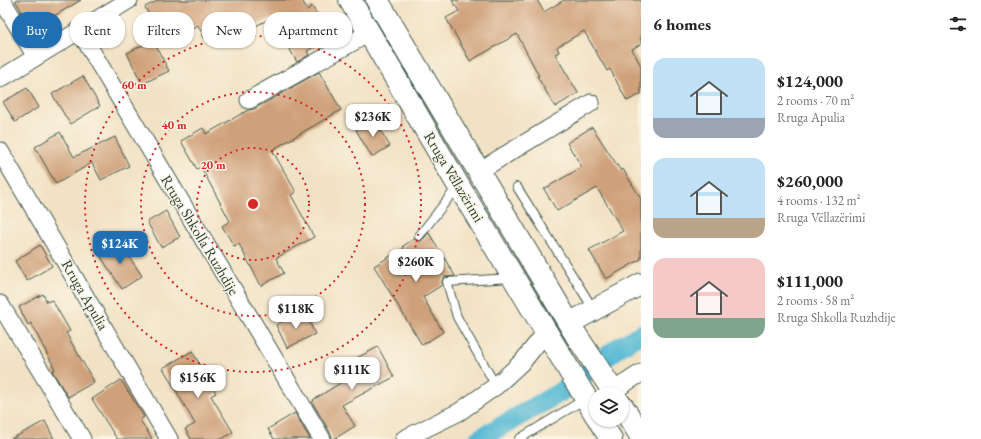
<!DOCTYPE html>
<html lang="en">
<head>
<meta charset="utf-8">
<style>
	:root { --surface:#fff; --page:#f2f2f2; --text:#222; --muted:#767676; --accent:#1f6fb2 }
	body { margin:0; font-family:"EB Garamond",serif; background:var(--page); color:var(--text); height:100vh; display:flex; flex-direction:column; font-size:15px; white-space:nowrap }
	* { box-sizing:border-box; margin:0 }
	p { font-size:13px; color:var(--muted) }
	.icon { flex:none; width:22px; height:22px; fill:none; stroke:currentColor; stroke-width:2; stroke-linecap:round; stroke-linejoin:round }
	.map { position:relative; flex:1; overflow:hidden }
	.drawer { display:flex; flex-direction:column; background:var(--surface); width:340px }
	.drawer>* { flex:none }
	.top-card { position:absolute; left:12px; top:12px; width:380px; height:36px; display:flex; gap:8px }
	.buttons { position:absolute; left:589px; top:387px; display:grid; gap:8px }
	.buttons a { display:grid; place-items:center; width:40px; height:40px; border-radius:50%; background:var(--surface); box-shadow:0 1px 3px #0004; font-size:20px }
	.price { position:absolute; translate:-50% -34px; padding:0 9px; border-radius:8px; background:#fff; color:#222; font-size:13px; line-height:26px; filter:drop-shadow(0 1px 2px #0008) }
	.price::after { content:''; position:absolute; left:50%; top:24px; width:12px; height:9px; margin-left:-6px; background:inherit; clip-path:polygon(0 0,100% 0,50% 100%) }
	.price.selected { background:var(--accent); color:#fff }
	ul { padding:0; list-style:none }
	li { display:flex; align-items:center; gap:12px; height:100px; padding:0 12px }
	li span { display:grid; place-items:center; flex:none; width:112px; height:80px; border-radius:12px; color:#555 }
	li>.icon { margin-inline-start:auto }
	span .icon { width:48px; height:48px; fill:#fffc; stroke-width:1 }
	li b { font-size:17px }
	h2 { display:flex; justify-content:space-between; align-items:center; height:48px; padding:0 12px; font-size:17px }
	.pill { padding:0 14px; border-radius:16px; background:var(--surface); box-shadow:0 1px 3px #0004; font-size:14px; line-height:36px }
	.pill.selected { background:var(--accent); color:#fff }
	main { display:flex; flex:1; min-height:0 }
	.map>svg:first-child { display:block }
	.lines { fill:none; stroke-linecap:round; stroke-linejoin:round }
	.canal { stroke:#56bad4; stroke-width:20 }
	.building { fill:#cfa17a }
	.service-casing { stroke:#3f564a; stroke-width:10 }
	.minor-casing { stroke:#3f564a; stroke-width:19 }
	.tertiary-casing { stroke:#3f564a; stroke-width:23 }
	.secondary-casing { stroke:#3f564a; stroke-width:24 }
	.service { stroke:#fff; stroke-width:8 }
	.minor { stroke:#fff; stroke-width:17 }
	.tertiary { stroke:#fff; stroke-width:21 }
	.secondary { stroke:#fff; stroke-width:22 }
	.ring { fill:none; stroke:#d62828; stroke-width:2; stroke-dasharray:2 4 }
	.labels { text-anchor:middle; stroke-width:3; stroke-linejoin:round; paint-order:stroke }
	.street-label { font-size:15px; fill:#1f3d34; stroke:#fcf5e5 }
	.centre { fill:#d62828; stroke:#fcf5e5; stroke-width:2 }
	.ring-label { font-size:12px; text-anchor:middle; font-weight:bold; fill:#d62828; stroke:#fcf5e5; stroke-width:3; stroke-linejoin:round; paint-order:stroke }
</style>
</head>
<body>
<main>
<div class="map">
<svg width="641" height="439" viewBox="0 0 641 439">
	<rect width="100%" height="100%" fill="#fcf5e5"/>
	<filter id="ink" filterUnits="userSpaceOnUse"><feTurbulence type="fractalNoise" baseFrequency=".025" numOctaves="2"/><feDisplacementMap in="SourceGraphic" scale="8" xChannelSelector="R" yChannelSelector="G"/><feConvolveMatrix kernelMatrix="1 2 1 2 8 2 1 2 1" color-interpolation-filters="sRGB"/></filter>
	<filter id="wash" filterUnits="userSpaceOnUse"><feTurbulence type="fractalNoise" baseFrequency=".012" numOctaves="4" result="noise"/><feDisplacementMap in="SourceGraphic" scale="16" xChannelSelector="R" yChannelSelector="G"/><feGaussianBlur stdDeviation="0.9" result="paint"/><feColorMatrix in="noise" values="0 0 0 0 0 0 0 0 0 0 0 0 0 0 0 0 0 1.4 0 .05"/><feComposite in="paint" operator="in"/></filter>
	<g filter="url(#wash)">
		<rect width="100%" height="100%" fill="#f2e2c5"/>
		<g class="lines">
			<path class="canal" d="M479,439L564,390L619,347L641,334"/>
		</g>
		<g id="blocks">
			<path class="building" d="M15,0H81L32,29Z
				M159,0H302L307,10L312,6L330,37L307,51L309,55L297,62L271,18L244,32L238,20L204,38L198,25L163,43L145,7Z
				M452,0H537L544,12L564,0H641V44L632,49L641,66V94L627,101L610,69L607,71L584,31L557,47L559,52L555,54L578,93L555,107L537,76H539L517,34L470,61L446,18L459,11Z
				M153,40L169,71L142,84L127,53Z
				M319,72L341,110L272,150L296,192L291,195L314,237L276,258L284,273L261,286L239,244L234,246L222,226L230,221L201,167L197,169L181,141L203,128L206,134L248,110L254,109Z
				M83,76L100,106L70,124L52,94Z
				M27,88L39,107L15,122L3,102Z
				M374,120L390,146L372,157L356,130Z
				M592,127L621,171L623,169L641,199V259L606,279L589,250L623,231L597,188L557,211L544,189L582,167L567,143Z
				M60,132L74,157L115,137L129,166L101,180L92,163L56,184L35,147Z
				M166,211L180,237L161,247L147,222Z
				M429,233L455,276L444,277L442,281V285L423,297L443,332L422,345L374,266L404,248L403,246L414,239L418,241H421Z
				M119,241L142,276L122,289L99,254Z
				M40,245L52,266L27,281L15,261Z
				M43,294L47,302L52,300L70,331L66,333L94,382L68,397L52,371L55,369L31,323L28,325L19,307Z
				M304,311L315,334L287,348L276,325Z
				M378,347L394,377L342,405L355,426L334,439H332L331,434L312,402L314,401L313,400L355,374L349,362Z
				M192,351L216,393L211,396L233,432L222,439H191L185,429L195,424L163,368Z
				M121,380L144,417L140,420L152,439H117L92,399Z
				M295,413L310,439H274L268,429Z
				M45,421L54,439H11Z"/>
		</g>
	</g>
	<g filter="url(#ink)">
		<use href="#blocks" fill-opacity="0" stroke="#3f564a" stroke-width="1"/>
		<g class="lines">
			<defs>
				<path id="service" d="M517,187L594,310
					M419,236L458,186
					M496,386L457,317L447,282L511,278
					M519,439L585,399"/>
				<path id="minor" d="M2,0L36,57
					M79,30L322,439
					M0,79L129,0
					M249,100L369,33
					M0,151L169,439
					M479,171L591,103
					M0,304L82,439
					M613,391L641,373
					M404,439L459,412L496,386L523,361L546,332"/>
				<path id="tertiary" d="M570,323L641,284"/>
				<path id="secondary" d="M350,0L458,185L596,415
					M377,0L576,335L615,394
					M622,406L641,436
					M599,420L611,439"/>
			</defs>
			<use href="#service" class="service-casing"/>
			<use href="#minor" class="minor-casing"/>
			<use href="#tertiary" class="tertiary-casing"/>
			<use href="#secondary" class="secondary-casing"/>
			<use href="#service" class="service"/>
			<use href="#minor" class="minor"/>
			<use href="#tertiary" class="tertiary"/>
			<use href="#secondary" class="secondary"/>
		</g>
	</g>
	<g class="ring">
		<circle cx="253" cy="204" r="56"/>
		<circle cx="253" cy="204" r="112"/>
		<circle cx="253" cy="204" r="168"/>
	</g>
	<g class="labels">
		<g class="street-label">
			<text transform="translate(454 177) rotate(59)" y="5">Rruga Vëllazërimi</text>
			<text transform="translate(200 235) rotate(59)" y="5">Rruga Shkolla Ruzhdije</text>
			<text transform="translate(85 295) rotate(60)" y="5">Rruga Apulia</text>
		</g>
	</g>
	<circle cx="253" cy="204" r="6" class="centre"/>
	<g class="ring-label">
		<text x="134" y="89">60 m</text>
		<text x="174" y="129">40 m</text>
		<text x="213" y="169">20 m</text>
	</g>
</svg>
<div class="buttons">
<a><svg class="icon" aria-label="layers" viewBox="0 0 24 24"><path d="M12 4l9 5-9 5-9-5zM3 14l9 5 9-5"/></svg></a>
</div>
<b class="price" style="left:373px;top:138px">$236K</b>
<b class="price selected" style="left:120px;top:265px">$124K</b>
<b class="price" style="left:416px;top:283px">$260K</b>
<b class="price" style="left:296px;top:330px">$118K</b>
<b class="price" style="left:352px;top:391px">$111K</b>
<b class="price" style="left:198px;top:399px">$156K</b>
<div class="top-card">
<a class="pill selected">Buy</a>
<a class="pill">Rent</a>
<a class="pill">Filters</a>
<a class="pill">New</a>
<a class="pill">Apartment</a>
</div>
</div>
<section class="drawer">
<h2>6 homes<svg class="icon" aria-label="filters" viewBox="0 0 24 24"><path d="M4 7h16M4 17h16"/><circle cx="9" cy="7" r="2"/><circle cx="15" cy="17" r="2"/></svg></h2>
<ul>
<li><span style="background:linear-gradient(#bfe0f5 75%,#9aa5b1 0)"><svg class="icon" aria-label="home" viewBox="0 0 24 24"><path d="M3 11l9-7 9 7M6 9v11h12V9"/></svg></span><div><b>$124,000</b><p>2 rooms · 70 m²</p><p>Rruga Apulia</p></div></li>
<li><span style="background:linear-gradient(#bfe0f5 75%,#b9a48a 0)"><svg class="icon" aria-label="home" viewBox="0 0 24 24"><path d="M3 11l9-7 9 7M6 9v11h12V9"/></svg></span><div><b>$260,000</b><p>4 rooms · 132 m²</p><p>Rruga Vëllazërimi</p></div></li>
<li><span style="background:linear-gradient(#f6c9c9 75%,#7fa58c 0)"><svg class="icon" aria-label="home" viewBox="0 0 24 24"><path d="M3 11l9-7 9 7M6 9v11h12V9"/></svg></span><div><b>$111,000</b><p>2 rooms · 58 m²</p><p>Rruga Shkolla Ruzhdije</p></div></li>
</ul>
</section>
</main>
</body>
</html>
